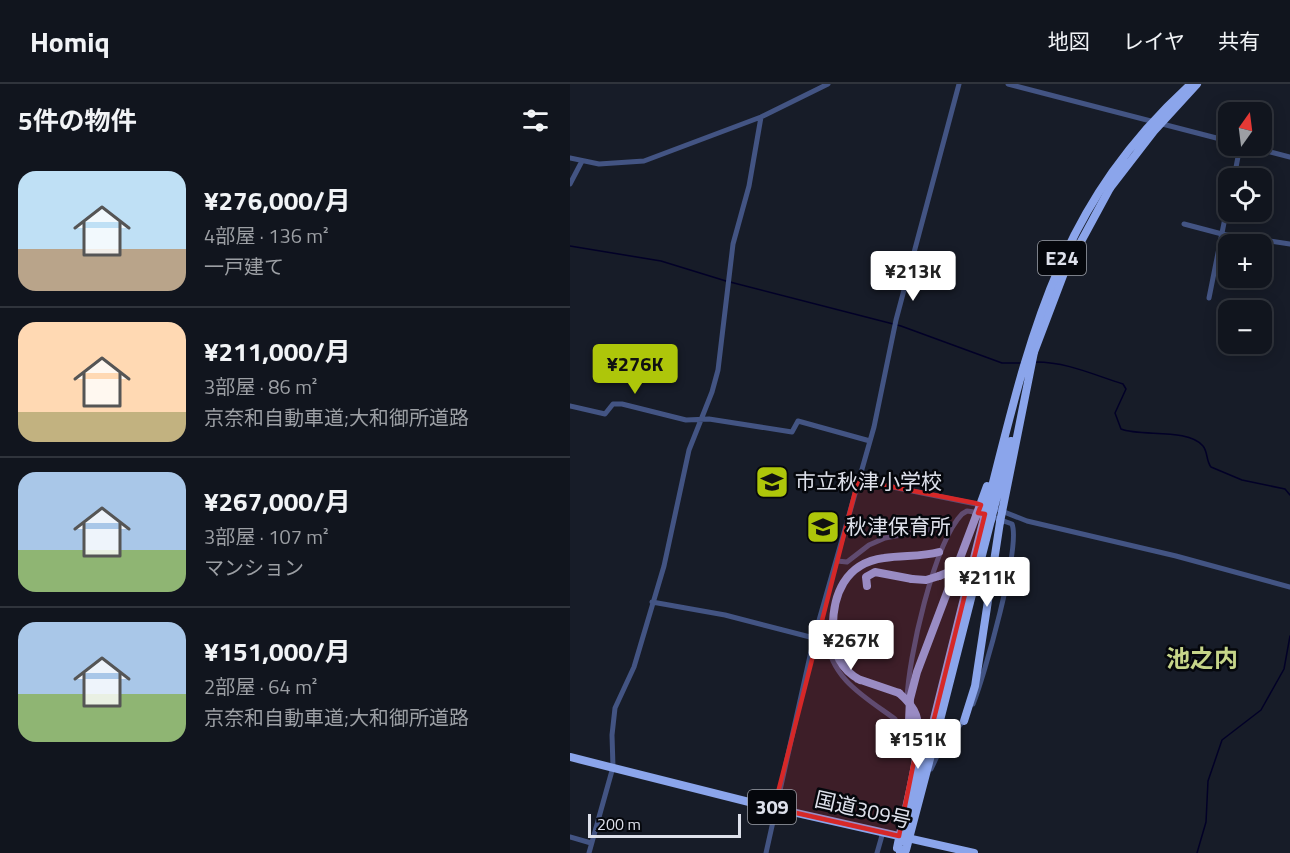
<!DOCTYPE html>
<html lang="ja">
<head>
<meta charset="utf-8">
<style>
	:root { --surface:#11151e; --page:#1a1e27; --text:#f1f3f6; --muted:#9c9fa4; --line:#30343c; --accent:#aec60a }
	body { margin:0; font-family:"Titillium Web","Noto Sans JP",sans-serif; background:var(--page); color:var(--text); height:100vh; display:flex; flex-direction:column; font-size:22px; white-space:nowrap }
	* { box-sizing:border-box; margin:0 }
	p { font-size:20px; color:var(--muted) }
	.icon { flex:none; width:33px; height:33px; fill:none; stroke:currentColor; stroke-width:2; stroke-linecap:round; stroke-linejoin:round }
	.map { position:relative; flex:1; overflow:hidden }
	.sheet { display:flex; flex-direction:column; background:var(--surface); width:570px }
	.sheet>* { flex:none }
	.needle { width:39px; rotate:14deg }
	.fabs { position:absolute; left:648px; top:18px; display:grid; gap:12px }
	.fabs a { display:grid; place-items:center; width:54px; height:54px; border-radius:12px; background:var(--surface); box-shadow:0 3px 15px #0003,0 0 0 2px var(--line); font-size:30px }
	.scale { position:absolute; left:18px; bottom:15px; width:153px; box-sizing:border-box; padding-left:6px; border:3px solid #dee1eb; border-top:0; font-size:16px; line-height:21px; white-space:nowrap; color:#dee1eb; -webkit-text-stroke:4px #05070c; paint-order:stroke }
	.price { position:absolute; translate:-50% -51px; padding:0 14px; border-radius:6px; background:#fff; color:#222; font-size:20px; line-height:39px; filter:drop-shadow(0 2px 3px #0008) }
	.price::after { content:''; position:absolute; left:50%; top:36px; width:18px; height:14px; margin-left:-9px; background:inherit; clip-path:polygon(0 0,100% 0,50% 100%) }
	.price.current { background:var(--accent); color:#111 }
	ul { padding:0; list-style:none }
	li { display:flex; align-items:center; gap:18px; height:150px; padding:0 18px }
	li+li { border-top:2px solid var(--line) }
	li span { display:grid; place-items:center; flex:none; width:168px; height:120px; border-radius:18px; color:#555 }
	li>.icon { margin-inline-start:auto }
	span .icon { width:72px; height:72px; fill:#fffc; stroke-width:1 }
	li b { font-size:26px }
	h2 { display:flex; justify-content:space-between; align-items:center; height:72px; padding:0 18px; font-size:26px }
	header { display:flex; align-items:center; gap:36px; box-sizing:border-box; height:84px; padding:0 30px; background:var(--surface); border-bottom:2px solid var(--line) }
	header strong { font-size:28px }
	nav { display:flex; gap:33px; margin-inline-start:auto; font-size:21px }
	main { display:flex; flex:1; min-height:0 }
	.map>svg:first-child { display:block }
	.lines { fill:none; stroke-linecap:round; stroke-linejoin:round }
	.stream { stroke:#020027; stroke-width:1.5 }
	.minor { stroke:#435483; stroke-width:5 }
	.highway { stroke:#8ba5eb; stroke-width:8 }
	.highway-bridge { stroke:#8ba5eb; stroke-width:8 }
	.marked { fill:#d62828; fill-opacity:0.2; stroke:#d62828; stroke-width:4.5; stroke-linejoin:round }
	.labels { text-anchor:middle; stroke-width:5; stroke-linejoin:round; paint-order:stroke }
	.shield { fill:#05070c; stroke:#9da0a8; stroke-width:1.5 }
	.shield-label { font-size:20px; font-weight:bold; fill:#dee1eb }
	.poi-label { font-size:21px; fill:#dee1eb; stroke:#05070c; text-anchor:start }
	.street-label { font-size:21px; fill:#dee1eb; stroke:#05070c }
	.quarter-label { font-size:24px; font-weight:bold; fill:#c6d589; stroke:#05070c }
</style>
</head>
<body>
<header>
<strong>Homiq</strong>
<nav><a>地図</a><a>レイヤ</a><a>共有</a></nav>
</header>
<main>
<section class="sheet">
<h2>5件の物件<svg class="icon" aria-label="filters" viewBox="0 0 24 24"><path d="M4 7h16M4 17h16"/><circle cx="9" cy="7" r="2"/><circle cx="15" cy="17" r="2"/></svg></h2>
<ul>
<li><span style="background:linear-gradient(#bfe0f5 65%,#b9a48a 0)"><svg class="icon" aria-label="home" viewBox="0 0 24 24"><path d="M3 11l9-7 9 7M6 9v11h12V9"/></svg></span><div><b>¥276,000/月</b><p>4部屋 · 136 m²</p><p>一戸建て</p></div></li>
<li><span style="background:linear-gradient(#ffd9b3 75%,#c2b280 0)"><svg class="icon" aria-label="home" viewBox="0 0 24 24"><path d="M3 11l9-7 9 7M6 9v11h12V9"/></svg></span><div><b>¥211,000/月</b><p>3部屋 · 86 m²</p><p>京奈和自動車道;大和御所道路</p></div></li>
<li><span style="background:linear-gradient(#a9c7e8 65%,#8fb573 0)"><svg class="icon" aria-label="home" viewBox="0 0 24 24"><path d="M3 11l9-7 9 7M6 9v11h12V9"/></svg></span><div><b>¥267,000/月</b><p>3部屋 · 107 m²</p><p>マンション</p></div></li>
<li><span style="background:linear-gradient(#a9c7e8 60%,#8fb573 0)"><svg class="icon" aria-label="home" viewBox="0 0 24 24"><path d="M3 11l9-7 9 7M6 9v11h12V9"/></svg></span><div><b>¥151,000/月</b><p>2部屋 · 64 m²</p><p>京奈和自動車道;大和御所道路</p></div></li>
</ul>
</section>
<div class="map">
<svg width="720" height="769" viewBox="0 0 720 769">
	<rect width="100%" height="100%" fill="#171c28"/>
	<g class="lines">
		<path class="stream" d="M0,162L91,177L156,197
			M160,198L331,242L432,279H452
			M466,278C497,278 524,291 553,300L556,305L545,329L551,345C571,353 618,344 633,362C638,368 636,377 641,383L672,396L715,405L720,411
			M627,769L636,738L638,697L652,656L691,626L714,585L720,552"/>
		<path class="minor" d="M438,0L658,57
			M677,62L720,73
			M0,74L29,80L74,77L191,33L258,0
			M664,94L670,62
			M0,100L12,77
			M614,140L652,150L720,160
			M639,214L658,119
			M0,322L35,330L43,320H52L116,336L139,335L222,348L228,337L300,357
			M288,396L411,421
			M429,426L457,437L606,472L720,503
			M267,477L277,478L299,461L315,454L372,443
			M82,518L155,531L244,554
			M246,550L257,555C261,595 295,613 325,635
			M337,616C338,575 364,459 392,430L397,427L411,429
			M403,620C414,593 451,463 442,440L420,432
			M339,634L345,666
			M361,685L369,668L394,636
			M0,753L21,759
			M19,769L43,683L42,651L45,624L64,583L94,482L119,366L142,308L148,286L163,160L179,102L191,33
			M196,769L244,554L304,343L326,236L389,0
			M307,769L313,748"/>
		<path class="highway" d="M464,268L494,189L540,104
			M369,492L379,488L387,478
			M297,502L296,493L305,488L342,495
			M271,549V565L276,581
			M288,595L329,609
			M290,596C270,585 264,570 263,547C262,511 275,479 314,474C333,471 352,473 369,468
			M339,637L340,615L347,588L406,432
			M394,637L405,602L430,438
			M360,651L414,434
			M366,652L421,436
			M0,673L191,721L404,769
			M330,769L331,765"/>
		<path class="highway-bridge" d="M540,104L584,47L627,0
			M406,432L417,402
			M414,434C458,263 483,125 621,0
			M421,436L441,357
			M430,438L464,268
			M342,495L356,496L369,492
			M333,757L360,651
			M327,764C333,732 355,659 346,631C343,622 336,615 329,609
			M336,766L366,652"/>
	</g>
	<path class="marked" d="M288,396L405,419L411,421L408,429L415,430L355,671L346,667L329,752L204,724Z"/>
	<defs>
		<symbol id="school-square" viewBox="-11 -11 22 22"><rect x="-9" y="-9" width="18" height="18" rx="4" fill="#aec60a" stroke="#05070c"/><path d="M0-5L7-2L0 1L-7-2ZM-4 1L0 2.5L4 1V4Q0 6-4 4Z" fill="#111"/></symbol>
	</defs>
	<g fill-rule="evenodd">
		<use href="#school-square" x="183" y="379" width="38" height="38"/>
		<use href="#school-square" x="234" y="424" width="38" height="38"/>
	</g>
	<g class="labels">
		<g class="shield">
			<rect x="468" y="157" width="48" height="34" rx="4.5"/>
			<rect x="178" y="706" width="48" height="34" rx="4.5"/>
		</g>
		<g class="shield-label">
			<text x="492" y="181">E24</text>
			<text x="202" y="730">309</text>
		</g>
		<g class="poi-label">
			<text x="225" y="405">市立秋津小学校</text>
			<text x="276" y="450">秋津保育所</text>
		</g>
		<g class="street-label">
			<text transform="translate(293 726) rotate(13)" y="7">国道309号</text>
		</g>
		<g class="quarter-label">
			<text x="632" y="583">池之内</text>
		</g>
	</g>
</svg>
<div class="fabs">
<a><svg class="needle" viewBox="-14 -14 28 28"><path d="M0-13l5 13h-10z" fill="#e53935"/><path d="M0 13l5-13h-10z" fill="#9c9fa4"/></svg></a>
<a><svg class="icon" aria-label="locate" viewBox="0 0 24 24"><circle cx="12" cy="12" r="6"/><path d="M12 2v4M12 18v4M2 12h4M18 12h4"/></svg></a>
<a>+</a>
<a>−</a>
</div>
<div class="scale">200 m</div>
<b class="price" style="left:343px;top:218px">¥213K</b>
<b class="price current" style="left:65px;top:311px">¥276K</b>
<b class="price" style="left:417px;top:524px">¥211K</b>
<b class="price" style="left:281px;top:587px">¥267K</b>
<b class="price" style="left:348px;top:686px">¥151K</b>
</div>
</main>
</body>
</html>
